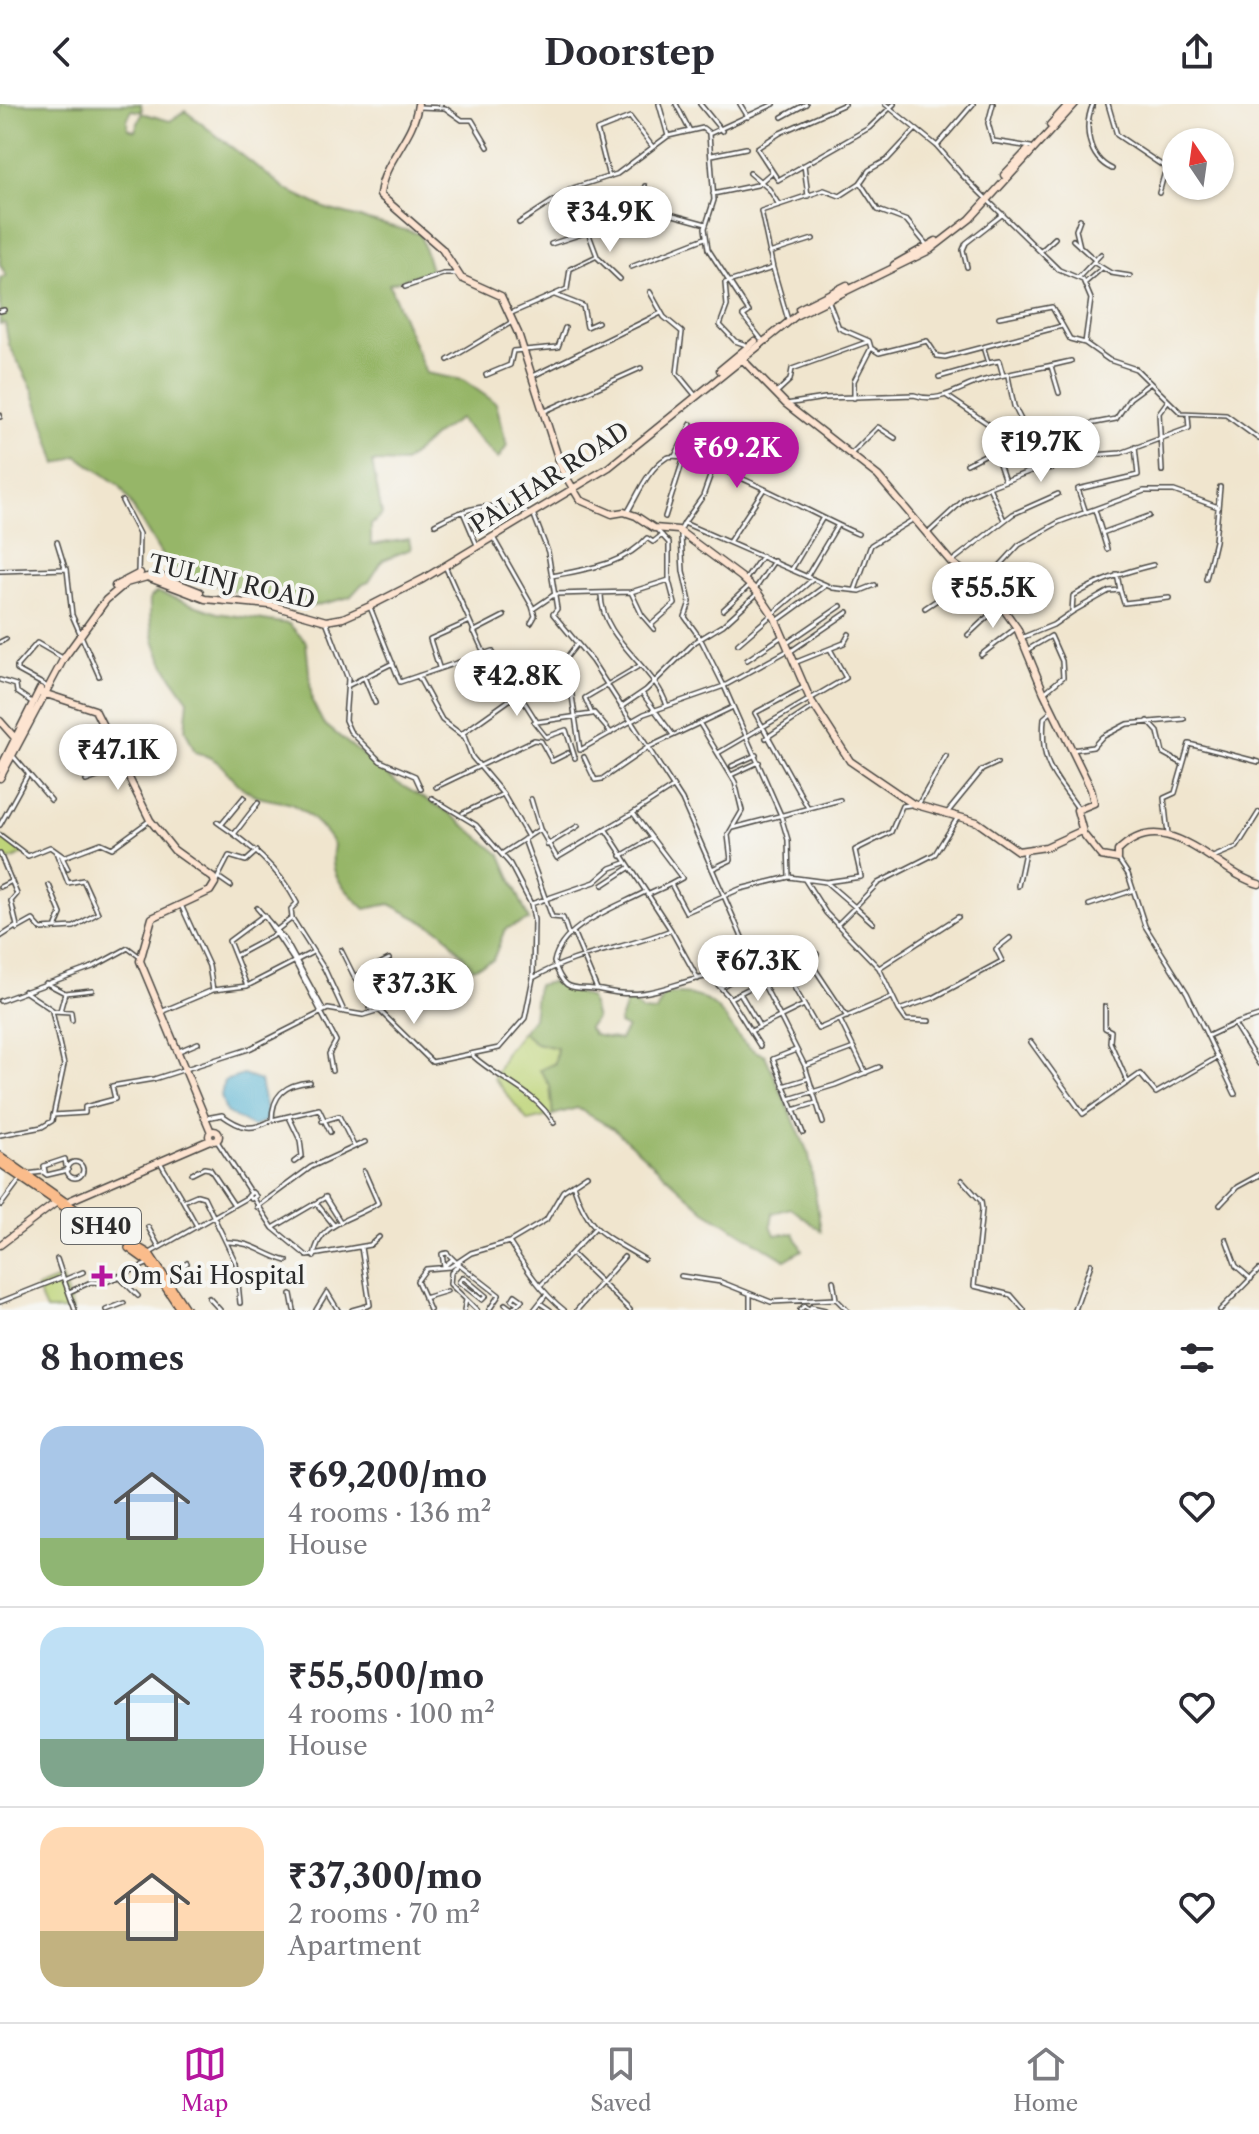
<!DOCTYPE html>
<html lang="en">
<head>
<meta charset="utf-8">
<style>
	:root { --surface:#fff; --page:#f7f7f7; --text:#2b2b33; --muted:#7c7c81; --line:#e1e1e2; --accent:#b5179e }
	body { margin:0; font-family:"Libre Caslon Text",serif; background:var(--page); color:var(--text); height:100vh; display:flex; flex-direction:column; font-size:30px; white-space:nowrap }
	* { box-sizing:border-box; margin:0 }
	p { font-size:26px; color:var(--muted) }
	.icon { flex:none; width:44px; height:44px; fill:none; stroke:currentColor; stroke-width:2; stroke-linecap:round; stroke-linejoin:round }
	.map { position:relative; height:1206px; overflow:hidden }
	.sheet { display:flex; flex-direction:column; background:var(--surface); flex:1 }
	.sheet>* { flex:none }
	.needle { width:52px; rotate:347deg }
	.controls { position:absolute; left:1162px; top:24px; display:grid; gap:16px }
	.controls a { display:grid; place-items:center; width:72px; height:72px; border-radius:50%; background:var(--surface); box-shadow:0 2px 6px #0004; font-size:40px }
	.price { position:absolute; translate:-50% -68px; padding:0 18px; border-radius:28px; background:#fff; color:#222; font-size:26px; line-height:52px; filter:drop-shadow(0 2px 4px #0008) }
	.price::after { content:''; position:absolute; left:50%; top:48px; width:24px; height:18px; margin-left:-12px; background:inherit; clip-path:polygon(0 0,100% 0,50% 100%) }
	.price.active { background:var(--accent); color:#fff }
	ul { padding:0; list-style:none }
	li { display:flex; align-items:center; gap:24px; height:200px; padding:0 40px }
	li+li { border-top:2px solid var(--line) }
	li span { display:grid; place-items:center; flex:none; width:224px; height:160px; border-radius:24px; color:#555 }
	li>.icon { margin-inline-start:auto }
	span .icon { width:96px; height:96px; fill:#fffc; stroke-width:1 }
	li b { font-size:34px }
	h2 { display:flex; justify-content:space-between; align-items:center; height:96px; padding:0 40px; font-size:34px }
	header { display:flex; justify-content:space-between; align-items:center; height:104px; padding:0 40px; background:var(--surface); font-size:36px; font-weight:700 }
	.menu { display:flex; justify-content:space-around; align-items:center; height:112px; border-top:2px solid var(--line); background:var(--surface); font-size:22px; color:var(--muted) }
	.menu a { display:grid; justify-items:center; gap:4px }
	.menu .active { color:var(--accent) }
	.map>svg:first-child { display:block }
	.green { fill:#bed478; stroke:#748052; stroke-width:2 }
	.forest { fill:#96b668; stroke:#60704a; stroke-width:2 }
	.water { fill:#53b1d1; stroke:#3f6e7e; stroke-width:2 }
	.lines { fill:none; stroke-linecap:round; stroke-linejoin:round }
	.street-casing { stroke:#494743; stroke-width:6 }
	.secondary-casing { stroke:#494743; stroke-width:9 }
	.primary-casing { stroke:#494743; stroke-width:10 }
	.street { stroke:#fff; stroke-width:3 }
	.secondary { stroke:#fde4d1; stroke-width:6 }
	.primary { stroke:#fabc8b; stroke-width:7 }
	.poi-dot { fill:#b5179e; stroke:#f6f6f2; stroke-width:3 }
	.labels { text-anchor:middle; stroke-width:8; stroke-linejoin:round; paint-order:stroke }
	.shield { fill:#f6f6f2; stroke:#686867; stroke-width:2 }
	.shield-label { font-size:22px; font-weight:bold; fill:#2b2b2b }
	.street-label { font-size:24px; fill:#2b2b2b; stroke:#f6f6f2 }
	.poi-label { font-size:24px; fill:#2b2b2b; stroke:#f6f6f2; text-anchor:start }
</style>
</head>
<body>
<header><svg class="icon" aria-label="back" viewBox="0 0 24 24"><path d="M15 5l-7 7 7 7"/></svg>Doorstep<svg class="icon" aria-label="share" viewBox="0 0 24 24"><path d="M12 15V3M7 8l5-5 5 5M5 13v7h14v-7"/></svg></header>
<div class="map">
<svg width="1259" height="1206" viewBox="0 0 1259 1206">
	<rect width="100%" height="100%" fill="#f6f6f2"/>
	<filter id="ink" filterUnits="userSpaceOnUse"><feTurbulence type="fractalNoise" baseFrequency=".0125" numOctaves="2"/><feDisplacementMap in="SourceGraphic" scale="16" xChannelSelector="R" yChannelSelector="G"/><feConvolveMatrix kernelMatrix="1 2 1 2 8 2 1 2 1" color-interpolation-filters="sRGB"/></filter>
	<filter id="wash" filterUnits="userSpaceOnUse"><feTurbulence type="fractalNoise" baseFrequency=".006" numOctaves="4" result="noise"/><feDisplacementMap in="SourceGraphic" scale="32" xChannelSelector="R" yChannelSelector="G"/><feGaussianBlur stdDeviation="1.8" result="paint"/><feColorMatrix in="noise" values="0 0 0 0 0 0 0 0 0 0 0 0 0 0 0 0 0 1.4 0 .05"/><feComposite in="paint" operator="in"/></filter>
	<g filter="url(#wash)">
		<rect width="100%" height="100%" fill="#f0e5ce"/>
		<path class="green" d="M0,731L24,750L5,758L0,750Z
			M522,928L536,939L557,944L555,959L541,967L550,982L553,1011L528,1017L494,974L506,948Z
			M61,1174L73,1206H46L36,1184Z"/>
		<path class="forest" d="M0,0H141L142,8L132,6L127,16L128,25L135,27L142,9L170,17L185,7L287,86L327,105L420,130L431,166L389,180L426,269L463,276L496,299L507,342L498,355L459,315L434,332L404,359L372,358L382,411L371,421V441L409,435L411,445L383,456L369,478L361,481L350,493L305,504L229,486L168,462L120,382L77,352L57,360L33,286L9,241L5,219L0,220V174L6,172L0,160Z
			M157,488L217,509L289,520L306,538L312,597L323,619L396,678L448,708L501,751L529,816L505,825L493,856L473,864L443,828L390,800L365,805C345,786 327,771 334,741C326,726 301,700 283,698C267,695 257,695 243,684C221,667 228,658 195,648L185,625L188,596C162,561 148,538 150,494Z
			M552,878L590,894L596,915L588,923L594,931L620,936L627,924L619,920L628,894L642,907L656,908L664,891C734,882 722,939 765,951L809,1051L821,1127L791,1104L773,1109L771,1121L775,1131L794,1129L802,1146L785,1156L705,1107L614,1025L577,1004L553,1011L550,982L540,966L555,959L557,944L536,939L522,928L533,914L537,881Z"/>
		<path class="water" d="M243,971L260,977L268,1016L253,1023L226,1008L221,992L224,977Z"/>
	</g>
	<g filter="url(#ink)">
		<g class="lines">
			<defs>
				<path id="street" d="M659,0L668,32L703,24L708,28
					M676,0L689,25
					M700,0L722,27
					M740,0L748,13
					M845,0L780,29L757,44L778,76L869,24L894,0
					M885,0L937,42L962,71L1059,166L1083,176L1091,195L1085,239
					M993,0L988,19L993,37L1031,43
					M1093,0C1083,23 1088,54 1112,65
					M1108,0L1117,31L1166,64L1159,89
					M419,3L445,4L462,16H472L488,43
					M782,13L806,0
					M937,42L973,0
					M712,51L746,44
					M804,61L808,92
					M750,69L769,85L779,101
					M609,73L597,26L630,13L652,42
					M861,80L878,106L907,117L926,140
					M645,82L644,103L706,120
					M713,90L757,81L772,68
					M519,119L573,84L617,70L668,32
					M1073,136L1095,156
					M551,140L588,128
					M1080,143L1076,126L1080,115
					M1041,147L1055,134
					M769,149L813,135
					M597,153L620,175
					M1093,158L1111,169L1130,172
					M631,163L705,134
					M967,163L963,146L966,139L1003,110
					M773,164L761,107L824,86L840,92L860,79L869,66L887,56L915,26
					M1079,173L1101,150
					M1085,179L1102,164
					M405,183L443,170H457
					M650,188L664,213L682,228L677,269L695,291
					M555,191L583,202L587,223L598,218
					M829,198L839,224L869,237L871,244L879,249L927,237L937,252L945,253L1062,222
					M0,207L4,206
					M509,210L567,185L570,165L597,152L588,128L558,95
					M999,213L1052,203L1070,235L1085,239L1109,256L1136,265L1181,309L1226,311L1259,335
					M762,236L743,212L749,208L708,145L705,124L714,96L709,30L774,0
					M749,242L735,237L720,221L727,202L725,179L773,164L788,216
					M984,246L988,259L999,257L1003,271
					M448,256L512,218
					M1051,262L1059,289
					M486,271L510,261L513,247L558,243L565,224
					M533,272L661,209
					M1008,272L1014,302L1028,330
					M939,273L988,259
					M775,290L790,276L792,265L867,238
					M947,292L1000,328L1008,340
					M854,294V277L871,244
					M786,300L825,294L914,291C941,301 960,282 985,276C1013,268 1042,264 1071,257
					M543,308L641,264
					M0,311V313
					M1074,323L1116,315L1130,294L1149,280
					M995,348L1005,377
					M851,350L878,323L895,334
					M675,352L691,320
					M967,360L1024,331L1040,328L1042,337H1052
					M1162,367L1159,309L1167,298
					M122,397L139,430L138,469
					M1095,406L1107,445
					M463,408L477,441
					M533,409L548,448L557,505L553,510L592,557L682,696L755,863L805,962L823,1019
					M627,409C638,391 647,366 666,354C690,340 826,418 858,430
					M1086,409L1078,385L1138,371L1135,343
					M665,413L684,353
					M1004,416L989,383L1031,367L1052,364L1054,337L1086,335L1093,351L1121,349L1189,324L1188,312
					M684,419L703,392L713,364
					M435,420C466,403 492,397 526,408
					M680,427L684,419L833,484L860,487L875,481
					M1102,429L1149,412
					M927,430L967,393L989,383
					M681,432L683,467L690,498L685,513L700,534L724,582L780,709L788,736L789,773
					M494,435L532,502L535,512L531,519
					M57,438L65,464
					M729,438L764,385
					M951,458L1013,410L1058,390
					M445,462L484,549
					M792,465L822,415
					M0,467L67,465L72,511L99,572
					M1117,470L1120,486
					M552,472C586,465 624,461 647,434L653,438L662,431
					M807,472L837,422
					M746,475L762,452
					M1206,475L1215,437L1220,383
					M982,481L1019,441L1059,418L1144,387H1174L1218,403
					M756,484L774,457
					M855,486L871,441L914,415
					M631,488L642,511L654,525
					M601,491C602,537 655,562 667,602
					M370,503L400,578L492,547L537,618L592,610L585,594L639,562
					M925,504L972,473
					M533,505L555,490L631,488L669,476V439L658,427
					M723,506L750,481
					M1072,508L1109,487L1120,486L1124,499L1169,494
					M326,517L348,575L345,616L350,627L380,657L415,672L421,685
					M777,517L825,482
					M651,521L675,500L669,477
					M473,528L504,512
					M968,531L1000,501
					M1021,534L1053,521L1072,508L1073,492C1100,476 1124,468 1153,461
					M0,538L6,535
					M787,539L841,502
					M738,540L813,475
					M1027,546L1051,532L1062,557L1063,573L1044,589
					M791,547L848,508
					M981,551L1016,524
					M747,556L781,533
					M563,558L570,578L580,646L644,610L724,582L787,547
					M794,559L844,539L849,530
					M439,563L430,535L468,518
					M418,572L442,616L463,632
					M364,573L375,599
					M0,576L16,581L17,588L33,599
					M46,582L17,566V562L37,539L61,553
					M347,582L393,559
					M804,583L755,609L807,702
					M642,589L673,631
					M621,603L646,586L695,538L723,521L758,489
					M1051,608L1044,614C1040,663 1053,668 1079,706
					M594,609L611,629
					M1148,617L1158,628L1163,649L1183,660
					M534,618L546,633L566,626L575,654
					M700,620L735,678L742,707L728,731L731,756L712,765
					M70,634L101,623
					M766,634L813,603
					M1072,646L1093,643L1102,633L1127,620L1184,615
					M718,649L846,574L830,545
					M14,653L51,696
					M584,653L595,676L602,675L647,644L733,603
					M732,662L756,651
					M731,671L759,658
					M86,677L120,665
					M436,683L534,636L541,637L552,657L568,649
					M531,695L540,725L557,754L633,709L682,774L671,780L686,808L740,785L789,773L826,778L861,773L855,746L891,728L902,702L910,701
					M918,701L946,652
					M463,709L503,690
					M633,709L673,683
					M947,709L982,666L997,659
					M217,718C249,740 279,764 297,799L291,805L292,814L325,866L343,905
					M0,721L27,672
					M221,721L244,693
					M733,724L840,696
					M235,729L258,699
					M1168,730L1164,694L1175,689L1189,640L1259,658
					M0,731L28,752L50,743L64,753L101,739L112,744L149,717
					M528,733L503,690L472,653L463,629L563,558L577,540
					M524,735L552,813L563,814L569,832
					M547,741L578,722
					M503,749L540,725
					M0,750L17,790L11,797L17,822L0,833
					M621,752L652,734
					M62,753L68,765
					M1213,753L1237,743L1259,708
					M1118,755L1128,770L1145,822L1187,889L1235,990
					M218,773L231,782
					M805,776L826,809L879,864L958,813
					M826,778L855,803L878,779L935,750L958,713
					M215,779L229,752L246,757L257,747
					M49,781L61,810L56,822
					M603,781L629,764
					M1018,782L1025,748
					M0,783L12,777
					M645,788C615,804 561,821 554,858C565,892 575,881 601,886C651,897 665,880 710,872L730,894L760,942
					M647,791L671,780
					M531,800L595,778L611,764L625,759
					M181,801L209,862L213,886
					M1089,801L1131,787
					M257,804L285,836L324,907
					M264,811L295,858L336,937L329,950L332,967
					M837,821L855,803L873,819
					M17,825L33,816L41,825L74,823L98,809L83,776L68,779L56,748
					M278,825L291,815
					M671,826L698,875
					M574,830L597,885
					M341,846L370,904
					M235,852L276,830
					M813,862L847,913
					M879,864L899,906L933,894L1002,857L996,845L1010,834
					M784,866L818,925L892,893
					M354,873L389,855
					M533,874C580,847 622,846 671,826L606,726
					M46,879L65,889L92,886
					M247,882L229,837L264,811
					M721,883L755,863
					M24,887L54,907
					M740,889L760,923
					M730,894L817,850
					M0,897L95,862L128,844L140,853
					M1105,902V924L1111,927L1110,938L1128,979
					M371,905C391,886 417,878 437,861
					M378,905L432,958L499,944L525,914L533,874L534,816L531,800L510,760L476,721L432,694
					M899,906L906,916L929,917
					M60,907L65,889
					M163,907L213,886L247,882L311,849
					M840,916L866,969
					M1234,920L1259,912
					M751,927L804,901
					M1208,932L1234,920L1259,960
					M1031,938L1083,1010L1140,970L1156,989L1218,953
					M796,946L773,955L803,1029
					M179,947L198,939
					M473,952C499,976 534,986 554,1019
					M805,962L854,944
					M783,982L809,974
					M789,995L835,981L879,963
					M793,1006L816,999
					M53,1011L85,1009V1003L115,995L112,982L154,975L249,945L328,905L363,911L416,895L429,901
					M289,1013L300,1036L302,1052L294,1058
					M206,1014L222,1011C240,1024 251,1028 272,1016C272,991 285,980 310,978
					M272,1016L319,1005L330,1028
					M322,1017L339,1012L354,1042
					M0,1031L42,1023L52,1017L64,961L52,907L71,908L72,916
					M217,1037L250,1088
					M160,1058L183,1097L197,1091L204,1093L236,1159L240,1199
					M67 1066a8 8 0 1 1 16 0a8 8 0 1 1-16 0Z
					M45,1068L44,1062L65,1055L66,1062
					M26,1070L43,1068L47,1071L68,1066
					M192,1070L204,1064L210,1065L234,1101
					M962,1076L981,1097L982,1105L974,1182L1011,1191L1024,1206
					M573,1080C588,1128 603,1130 644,1155
					M252,1088L256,1092L251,1095L248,1092Z
					M325,1093L340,1117
					M254,1095L273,1124L307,1152L370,1141L379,1133
					M183,1097L197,1122
					M316,1099L333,1120
					M1,1101L21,1074
					M1220,1101L1237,1083L1259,1071
					M257,1103L311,1063L365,1038
					M73,1121L80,1114
					M148,1123L159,1143
					M273,1124L326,1093
					M1226,1135L1236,1162L1251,1175
					M227,1138C252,1137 264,1151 287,1157
					M150,1149L248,1093
					M573,1151L630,1206
					M314,1153C318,1117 354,1116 378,1099L364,1067
					M57,1155L63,1173
					M453,1155L444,1162L442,1150L447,1149L456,1158
					M118,1172L138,1192
					M681,1172L721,1178L771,1198L836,1195
					M463,1173L486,1192L482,1196L459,1178Z
					M64,1176L83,1168
					M165,1176L187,1159
					M833,1177L836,1195L847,1206
					M542,1180L594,1125
					M69,1188L91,1178L104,1179L147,1160
					M291,1190L294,1206
					M209,1194L220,1206
					M424,1194L447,1187
					M0,1198L63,1173L75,1206
					M540,1199L550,1206
					M505,1200L513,1206
					M811,1203L825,1206
					M106,1206L124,1199
					M316,1206L327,1188L338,1206
					M352,1206L370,1201L361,1143
					M430,1206L417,1177L426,1165L450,1163L471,1149L509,1138
					M464,1206L466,1196
					M477,1206L450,1180L451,1169L459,1160L499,1191L489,1206
					M511,1206L522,1196L515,1191L512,1196L516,1198
					M534,1206L545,1192
					M564,1206C542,1189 525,1163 509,1138L546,1116L563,1087L587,1071
					M577,1206L624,1153
					M750,1206V1191
					M800,1206L804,1202L811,1206
					M1075,1206L1091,1160
					M1220,1206L1259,1166"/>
				<path id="secondary" d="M418,0C414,34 383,57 380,91L442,145L461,174L501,192L518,229L562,366L580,396L612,410L624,408L636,412L654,424L678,426L741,473L758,489L775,514L810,595L850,657L913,700L977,718L1018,747L1046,743L1081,727L1101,752L1118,755V747C1166,698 1216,769 1259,780
					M1050,21L1069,0
					M1004,71L1027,47
					M894,161L936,137
					M799,205L847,181
					M741,254L786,300L878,372L951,458L982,481L1002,503L1017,524L1044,589L1091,685L1094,699L1077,706L1083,728
					M720,266L755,237
					M159,472L200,488
					M115,482L140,469
					M40,588L95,606L150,716L174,746L213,774
					M0,617L15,634
					M0,665L40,585
					M0,674L64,554L106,496L126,479L147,473L205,495L270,501L326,517L343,514L370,502L423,475L609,363L797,211L930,146L970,115L1075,0
					M209 1032a5 5 0 1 1 10 0a5 5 0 1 1-10 0Z
					M211,1028L140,857L152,814L210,787L215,779L213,774
					M64,1099L210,1036
					M0,1141L58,1097"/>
				<path id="primary" d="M0,1052L92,1117L149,1150L186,1206
					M0,1059L72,1108
					M129,1144L150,1159L181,1206"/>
			</defs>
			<use href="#street" class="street-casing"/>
			<use href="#secondary" class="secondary-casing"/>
			<use href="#primary" class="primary-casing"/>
			<use href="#street" class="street"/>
			<use href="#secondary" class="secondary"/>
			<use href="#primary" class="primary"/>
		</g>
	</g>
	<path class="poi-dot" d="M98 1160h8v8h8v8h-8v8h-8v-8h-8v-8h8z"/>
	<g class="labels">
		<rect class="shield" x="61" y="1104" width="80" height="36" rx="6"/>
		<g class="shield-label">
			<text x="101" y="1130">SH40</text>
		</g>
		<g class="street-label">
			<text transform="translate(550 374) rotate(-33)" y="8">PALHAR ROAD</text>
			<text transform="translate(232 478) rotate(13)" y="8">TULINJ ROAD</text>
		</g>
		<g class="poi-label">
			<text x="120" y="1180">Om Sai Hospital</text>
		</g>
	</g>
</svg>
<div class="controls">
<a><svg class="needle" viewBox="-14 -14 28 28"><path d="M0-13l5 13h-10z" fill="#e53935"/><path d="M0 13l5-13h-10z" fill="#7c7c81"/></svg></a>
</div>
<b class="price" style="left:610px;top:150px">₹34.9K</b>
<b class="price" style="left:1041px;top:380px">₹19.7K</b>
<b class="price active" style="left:737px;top:386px">₹69.2K</b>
<b class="price" style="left:993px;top:526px">₹55.5K</b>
<b class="price" style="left:517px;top:614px">₹42.8K</b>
<b class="price" style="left:118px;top:688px">₹47.1K</b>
<b class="price" style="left:758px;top:899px">₹67.3K</b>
<b class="price" style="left:414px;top:922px">₹37.3K</b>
</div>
<section class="sheet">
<h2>8 homes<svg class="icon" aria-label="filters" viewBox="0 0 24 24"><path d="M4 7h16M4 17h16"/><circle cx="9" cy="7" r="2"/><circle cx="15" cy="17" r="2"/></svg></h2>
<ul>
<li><span style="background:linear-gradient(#a9c7e8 70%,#8fb573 0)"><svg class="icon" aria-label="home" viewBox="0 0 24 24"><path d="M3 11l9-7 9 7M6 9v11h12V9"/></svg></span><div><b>₹69,200/mo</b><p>4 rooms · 136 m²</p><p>House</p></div><svg class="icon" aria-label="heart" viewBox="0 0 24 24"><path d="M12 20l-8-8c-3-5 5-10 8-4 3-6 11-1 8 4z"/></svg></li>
<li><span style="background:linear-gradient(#bfe0f5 70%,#7fa58c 0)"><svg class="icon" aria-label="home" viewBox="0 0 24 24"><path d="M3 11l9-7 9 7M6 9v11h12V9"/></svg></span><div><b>₹55,500/mo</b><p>4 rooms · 100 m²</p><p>House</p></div><svg class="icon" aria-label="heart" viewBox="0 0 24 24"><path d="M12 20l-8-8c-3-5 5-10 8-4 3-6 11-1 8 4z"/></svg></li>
<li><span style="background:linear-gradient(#ffd9b3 65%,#c2b280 0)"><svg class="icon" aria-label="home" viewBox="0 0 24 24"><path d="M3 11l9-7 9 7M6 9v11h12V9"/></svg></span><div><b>₹37,300/mo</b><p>2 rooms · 70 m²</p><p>Apartment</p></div><svg class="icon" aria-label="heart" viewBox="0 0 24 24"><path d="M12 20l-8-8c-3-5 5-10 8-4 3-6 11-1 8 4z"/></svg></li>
</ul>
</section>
<nav class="menu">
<a class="active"><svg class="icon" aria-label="map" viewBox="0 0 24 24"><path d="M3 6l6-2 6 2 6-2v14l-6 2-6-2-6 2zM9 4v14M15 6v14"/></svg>Map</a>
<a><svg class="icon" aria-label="saved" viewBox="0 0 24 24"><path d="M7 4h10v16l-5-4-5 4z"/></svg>Saved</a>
<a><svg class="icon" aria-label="home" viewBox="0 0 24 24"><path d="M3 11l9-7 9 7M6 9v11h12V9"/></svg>Home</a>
</nav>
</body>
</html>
